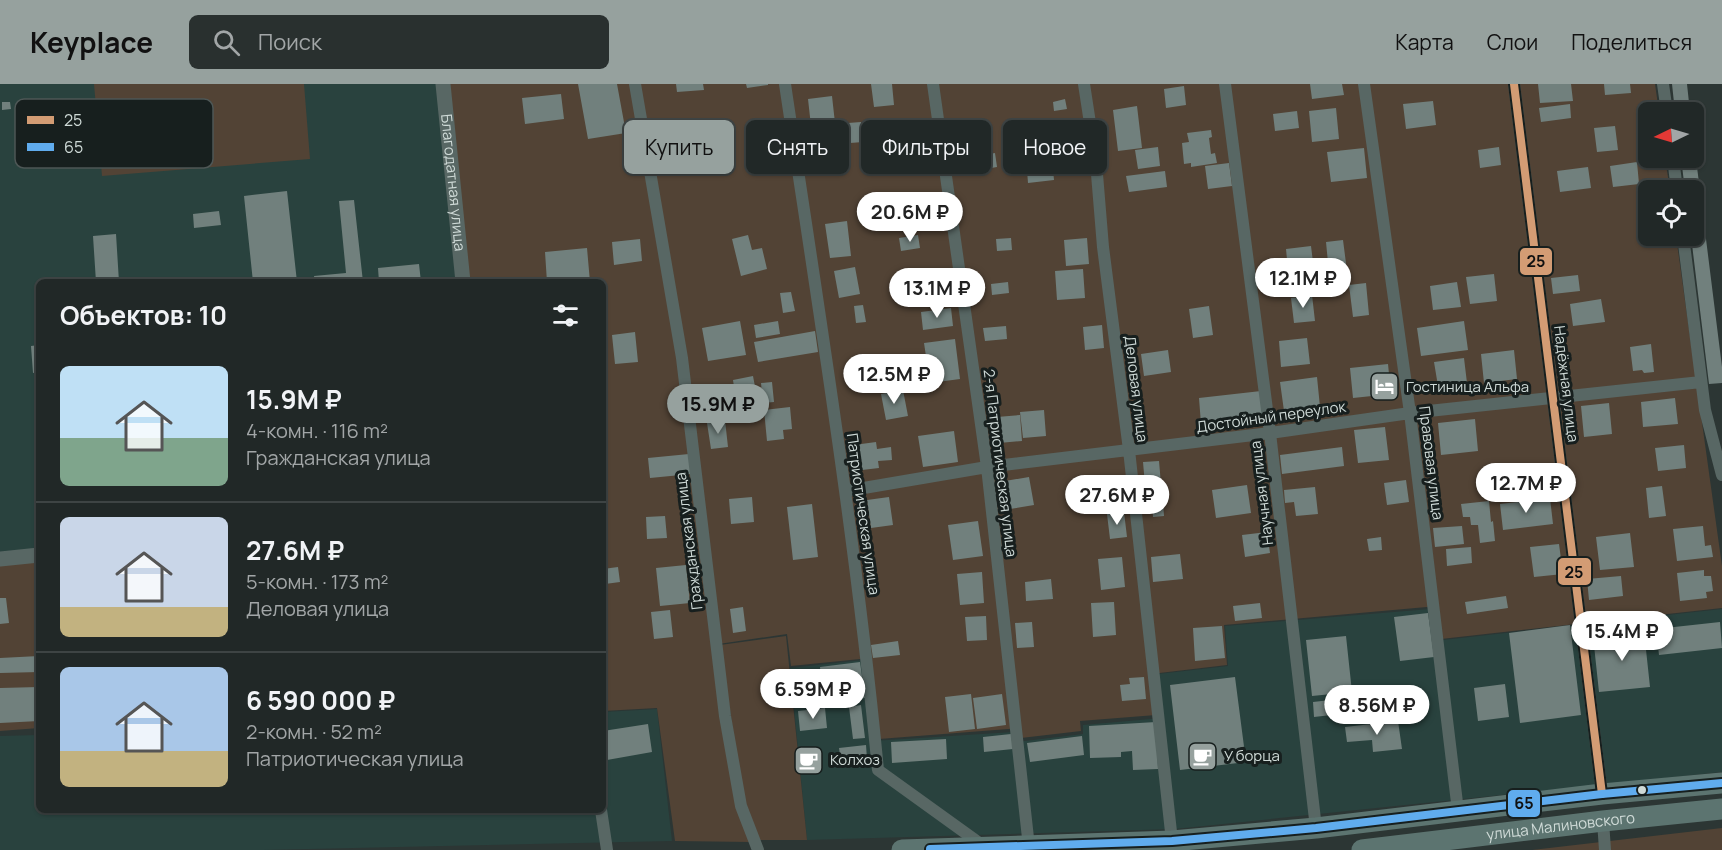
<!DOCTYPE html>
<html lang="ru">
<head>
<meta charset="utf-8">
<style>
	:root { --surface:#212827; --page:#29302f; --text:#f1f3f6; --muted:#a2a6a7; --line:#3e4444; --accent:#96a19e }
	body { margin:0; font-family:Manrope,sans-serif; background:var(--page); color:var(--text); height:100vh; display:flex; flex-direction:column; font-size:22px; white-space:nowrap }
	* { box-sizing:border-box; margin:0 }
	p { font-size:20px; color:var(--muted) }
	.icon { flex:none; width:33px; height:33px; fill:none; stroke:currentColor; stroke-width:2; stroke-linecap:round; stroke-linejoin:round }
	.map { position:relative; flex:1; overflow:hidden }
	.details { position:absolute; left:36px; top:195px; width:570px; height:534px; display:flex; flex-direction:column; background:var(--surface); border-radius:9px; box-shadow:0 2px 4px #0004,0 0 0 2px var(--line) }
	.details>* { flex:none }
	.banner { position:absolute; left:624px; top:36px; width:570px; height:54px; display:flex; gap:12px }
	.needle { width:39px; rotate:265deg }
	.fabs { position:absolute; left:1638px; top:18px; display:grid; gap:12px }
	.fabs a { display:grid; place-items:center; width:66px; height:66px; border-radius:9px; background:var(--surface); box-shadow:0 2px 4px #0004,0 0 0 2px var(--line); font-size:30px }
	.price { position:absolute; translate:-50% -51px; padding:0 14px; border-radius:21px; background:#fff; color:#222; font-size:20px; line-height:39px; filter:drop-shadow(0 2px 3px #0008) }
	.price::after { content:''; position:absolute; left:50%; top:36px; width:18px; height:14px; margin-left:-9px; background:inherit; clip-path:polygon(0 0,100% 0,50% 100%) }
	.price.on { background:var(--accent); color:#111 }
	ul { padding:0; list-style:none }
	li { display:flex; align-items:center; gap:18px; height:150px; padding:0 24px }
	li+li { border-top:2px solid var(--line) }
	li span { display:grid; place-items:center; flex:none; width:168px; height:120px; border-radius:9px; color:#555 }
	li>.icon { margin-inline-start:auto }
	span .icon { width:72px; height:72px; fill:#fffc; stroke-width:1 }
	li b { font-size:26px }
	h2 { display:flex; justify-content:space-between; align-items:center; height:72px; padding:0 24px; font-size:26px }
	.pill { padding:0 21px; border-radius:9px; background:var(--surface); box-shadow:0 2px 4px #0004,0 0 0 2px var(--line); font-size:21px; line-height:54px }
	.pill.on { background:var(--accent); color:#111 }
	header { display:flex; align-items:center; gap:36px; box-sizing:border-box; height:84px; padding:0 30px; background:var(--accent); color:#111 }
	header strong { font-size:28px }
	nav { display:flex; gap:33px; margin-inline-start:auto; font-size:21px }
	.search { width:420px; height:54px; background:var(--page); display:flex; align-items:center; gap:15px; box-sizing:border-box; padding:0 21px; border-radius:9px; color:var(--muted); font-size:22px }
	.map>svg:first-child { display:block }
	.built { fill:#29423e }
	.green { fill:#524335 }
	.building { fill:#71807d }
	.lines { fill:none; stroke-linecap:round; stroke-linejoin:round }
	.minor { stroke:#586764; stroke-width:12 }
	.tertiary { stroke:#586764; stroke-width:15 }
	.trunk { stroke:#5c7470; stroke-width:21 }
	.bus-1-casing { stroke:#171f1e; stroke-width:12 }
	.bus-2-casing { stroke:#171f1e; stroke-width:12 }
	.bus-1 { stroke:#d39c74; stroke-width:8 }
	.bus-2 { stroke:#60acee; stroke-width:8 }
	.bus-dot { fill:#cfdad7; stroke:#171f1e; stroke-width:2 }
	.labels { text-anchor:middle; stroke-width:6; stroke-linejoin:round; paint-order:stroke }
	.street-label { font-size:15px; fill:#cfdad7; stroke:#171f1e }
	.poi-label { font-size:15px; fill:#cfdad7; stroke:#171f1e; text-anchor:start }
	.key { fill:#171f1e; stroke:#4e5756; stroke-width:1.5 }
	.key-label { font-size:16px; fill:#cfdad7 }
	.line-badge { stroke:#171f1e; stroke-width:2 }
	.pale-badge-label { font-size:16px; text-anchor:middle; font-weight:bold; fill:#111 }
</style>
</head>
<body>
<header>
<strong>Keyplace</strong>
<div class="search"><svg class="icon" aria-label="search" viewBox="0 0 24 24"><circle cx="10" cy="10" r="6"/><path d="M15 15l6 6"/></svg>Поиск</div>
<nav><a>Карта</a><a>Слои</a><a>Поделиться</a></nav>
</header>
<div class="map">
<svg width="1722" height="766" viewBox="0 0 1722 766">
	<rect width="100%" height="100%" fill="#2c3634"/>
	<path class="built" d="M0,0H437L456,198H39V465L0,468Z
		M1430,525L1434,557L1722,525V688L1175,745L807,756L790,584L863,576L872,657L1013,648L1015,658L1083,650V641L1162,634L1158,590L1228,582L1225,542Z
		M657,625L672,757L264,766H0V652L39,651V726H603V628Z"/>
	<path class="green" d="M94,0H304L310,75L102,92Z
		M450,0H1655L1659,28H1648V74H1665L1670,106H1648V152H1676L1722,482V524L1441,555L1438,522L1224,541L1227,581L1151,590L1156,631L1080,637L1081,647L1021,654L1020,644L879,655L870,574L791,582L787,550L712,561L751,758L675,757L657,624L603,627V198H469Z
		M39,476V644L0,647V479Z
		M786,552L807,756H760L744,718L720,561Z
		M1722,744V766H1532Z"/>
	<path class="building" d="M578,0H617L626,49L588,55Z
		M676,0H703L704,6L677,8Z
		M746,0H768V1L747,4Z
		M871,0H892L894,21L874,23Z
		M1310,0H1342L1344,11L1312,15Z
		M1538,0H1571L1573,17L1540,19Z
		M1604,0H1630L1631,9L1605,11Z
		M1672,0H1687L1690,28H1675Z
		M1184,2L1186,21L1166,24L1164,5Z
		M561,10L564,35L525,40L522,14Z
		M832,12L835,39L811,42L808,15Z
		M1065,15L1067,25L1054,27L1053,18Z
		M1433,17L1436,41L1406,45L1403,20Z
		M2,18H10L11,25L2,26Z
		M1570,20L1571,34L1541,38L1539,24Z
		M1137,22L1142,64L1118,67L1113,26Z
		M1336,24L1339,55L1312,58L1309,27Z
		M1297,27L1299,44L1275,47L1273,30Z
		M861,38L863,58L837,60L835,40Z
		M1615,42L1618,66L1597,68L1594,44Z
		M1211,46L1212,53L1209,54L1211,70L1215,69L1217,79L1191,83V79L1184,80L1182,59L1189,58L1187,49Z
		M1040,60L1041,75L1052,74L1054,96L1028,99L1025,61Z
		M1158,63L1160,82L1138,85L1135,66Z
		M1499,63L1501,81L1480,84L1478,66Z
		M1364,64L1367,94L1331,98L1327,68Z
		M1694,67H1695L1722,283V299L1709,300L1691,152H1694V106H1685L1681,74H1694Z
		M995,69L997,83L974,87L971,73Z
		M1637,78L1639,100L1613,103L1610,82Z
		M1229,79L1232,102L1208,105L1205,82Z
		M1588,83L1591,104L1560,108L1557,87Z
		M1165,87L1167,103L1129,108L1126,92Z
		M287,107L297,198H253L244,112Z
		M354,116L363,198H315L314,192L346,189L339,117Z
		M219,127L221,141L194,144L193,130Z
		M847,137L851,172L830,174L825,140Z
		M116,150L119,198H96L93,152Z
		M748,151L752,166L762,164L767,185L741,192L732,155Z
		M918,151L920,164L901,167L899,154Z
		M1011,154L1012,166L997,167L996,155Z
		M1087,154L1089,180L1066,182L1064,156Z
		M640,155L642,177L614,181L612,158Z
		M1343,156L1347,187L1329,189L1326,158Z
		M1311,162L1315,194L1289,197L1286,165Z
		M587,164L590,198H547L545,168Z
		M419,180L421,198H379L378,184Z
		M855,183L860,210L839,214L834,187Z
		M1083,185L1085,214L1057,216L1055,187Z
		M1494,190L1497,217L1470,220L1466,193Z
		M1578,191L1580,207L1553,210L1551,194Z
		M922,194L924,207L908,210L905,197Z
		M1008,198L1009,209L992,211L991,200Z
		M1457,198L1461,223L1433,226L1430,202Z
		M1366,199L1369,231L1353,233L1349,201Z
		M791,208L795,227L783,229L780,209Z
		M1312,211L1315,237L1294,239L1291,214Z
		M1601,215L1605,238L1573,242L1570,220Z
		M863,221L866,238L856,239L854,222Z
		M1209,222L1213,251L1193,254L1189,225Z
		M951,224L953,242L923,246L921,228Z
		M740,237L746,271L708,277L702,244Z
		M778,237L780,250L756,254L754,241Z
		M1464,237L1468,266L1421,272L1417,244Z
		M1102,241L1104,264L1085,266L1083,243Z
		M1006,242L1007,255L985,257L983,244Z
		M815,247L818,268L758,278L754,258Z
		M635,248L638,278L615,280L612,251Z
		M1307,254L1310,280L1281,283L1279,257Z
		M955,255L960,295L930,299L924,259Z
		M1651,260L1654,288L1644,289L1642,286L1633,287L1630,263Z
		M39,261V288L33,289L31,262Z
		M1168,266L1171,288L1144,292L1141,270Z
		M1514,266L1517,295L1484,299L1481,270Z
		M1464,274L1467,299L1438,302L1434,278Z
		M878,277L881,299L853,303L850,281Z
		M1388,280L1391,310L1353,314L1350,284Z
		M753,292L757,313L736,316L733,296Z
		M1317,293L1320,323L1284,327L1280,298Z
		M772,298L774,318L763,319L761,299Z
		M903,306L908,332L886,336L881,310Z
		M1261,307L1264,334L1201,340L1199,314Z
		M1675,314L1678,340L1643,343L1641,318Z
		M1609,319L1612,350L1584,353L1581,322Z
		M790,323L792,345L783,346L784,355L767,357L764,326Z
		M1044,326L1046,352L1023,354L1020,328Z
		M1020,331L1022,357L999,359L997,333Z
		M1475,335L1478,367L1441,371L1438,339Z
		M725,336L728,363L711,365L707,339Z
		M1385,343L1389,376L1358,379L1354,346Z
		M954,347L958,378L923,383L918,352Z
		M876,358L877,365L891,363L892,376L878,377L879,384L862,386L861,374L856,375L854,361Z
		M1684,361L1686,384L1658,387L1655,364Z
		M1342,363L1344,382L1282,390L1280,371Z
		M689,370L691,390L650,394L648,374Z
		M1159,377L1161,400L1145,401L1143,378Z
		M1029,393L1034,421L1010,425L1005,397Z
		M1406,396L1409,418L1387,421L1384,399Z
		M1247,401L1251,429L1216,434L1212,406Z
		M1662,402L1666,432L1649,434L1646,404Z
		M1315,403L1318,430L1296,432L1294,418L1285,419L1284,406Z
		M752,413L754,438L731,440L729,415Z
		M889,413L893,441L871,444L867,416Z
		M1550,414L1553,440L1503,446L1500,420Z
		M1489,417L1491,438L1493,437L1495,457L1480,459L1478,441H1471L1470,433H1463L1461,420Z
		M1163,418L1164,432L1153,433L1152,419Z
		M812,420L818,473L793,476L787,423Z
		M1124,428L1127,453L1110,455L1107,430Z
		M665,432L667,454L647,455L646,433Z
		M978,437L983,472L953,476L948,441Z
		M1462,442L1464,460L1435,463L1433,444Z
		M1703,442L1705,462L1711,461L1713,473L1677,477L1673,445Z
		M1267,448L1270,469L1245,473L1242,451Z
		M1630,449L1634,483L1600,486L1596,453Z
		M1381,453L1382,466L1369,467L1367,455Z
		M1559,460L1563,490L1534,493L1530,463Z
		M1471,463L1472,479L1447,482L1446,465Z
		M1180,470L1183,495L1153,498L1151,473Z
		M1122,473L1125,503L1101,506L1098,475Z
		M686,481L690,519L660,522L656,484Z
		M618,483L620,498L605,500V493H603V485Z
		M1704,486V492H1711L1713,507L1706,508L1707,514L1680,517L1677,489Z
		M982,488L984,519L960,521L957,490Z
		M1621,492L1623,512L1589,516L1587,495Z
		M1051,495L1053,515L1026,517L1025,498Z
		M1506,512L1508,524L1467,530L1465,518Z
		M0,514H6L9,539L0,540Z
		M1114,518L1116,551L1093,553L1091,519Z
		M1260,519L1262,534L1235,537L1233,522Z
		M743,523L746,547L733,549L730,525Z
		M670,526L673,553L654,555L651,528Z
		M1428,529L1434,573L1400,577L1394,533Z
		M986,532L987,556L967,557L965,533Z
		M1032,538L1034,563L1017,564L1015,539Z
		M1720,538L1722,564L1659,571L1656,545Z
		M1570,541L1581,631L1520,639L1509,549Z
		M1222,542L1225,574L1195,577L1193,544Z
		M1644,547L1650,603L1599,608L1593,552Z
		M1346,552L1352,608L1312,612L1306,556Z
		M898,557L900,571L873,574L871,561Z
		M39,572V588L0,589V574Z
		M860,578L865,614L853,615L850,590L832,593L835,617L824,619L820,583Z
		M1144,593L1146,615L1122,617L1120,601L1130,600L1129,594Z
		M1235,593L1246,678L1180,686L1170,601Z
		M1505,600L1509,633L1478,637L1474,604Z
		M39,603V637L0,639V604Z
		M971,610L975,645L949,648L945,613Z
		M1002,610L1006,641L977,645L973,614Z
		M1348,614L1349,629L1314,633L1313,618Z
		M861,621L865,654L853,655L849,623Z
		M825,624L827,644L800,647L798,627Z
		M1398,637L1402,665L1373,668L1372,656L1347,658L1345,643Z
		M1156,638L1158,685L1133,686L1132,667L1121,668V673L1090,674L1089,642Z
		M648,640L652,668L607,676L603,647Z
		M1011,650L1013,665L984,668L983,653Z
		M1082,652L1084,671L1030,678L1027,659Z
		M946,655L947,675L892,679L891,658Z
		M866,661L867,675L841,678L839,664Z
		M818,666L820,682L802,684L800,668Z"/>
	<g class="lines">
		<path class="minor" d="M635,0L682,274L725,632L741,722L758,766
			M785,0C819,228 856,456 878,686L985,763
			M933,0L987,383L1029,763
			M1084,0L1096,78L1103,163L1129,366L1172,757
			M1225,0L1270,349L1316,744
			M1364,0L1410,329L1458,727
			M1514,0L1602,710
			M1663,0L1667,28
			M1673,74L1677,106
			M1683,152L1705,326L1722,391
			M846,407L987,383L1270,349L1410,329L1701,298
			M601,726L607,766
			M1603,737L1605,766"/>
		<g class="tertiary">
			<path id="s1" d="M443,0L463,198"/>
			<path d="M0,475L39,471"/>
		</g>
		<g class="trunk">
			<path d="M902,766L1172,757L1316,744L1602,710L1722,699"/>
			<path id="s2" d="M1362,766L1603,737L1722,725"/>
		</g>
		<defs>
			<path id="bus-1" d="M1514,0L1602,710"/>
			<path id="bus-2" d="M930,765L1172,757L1316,744L1602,710L1722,699"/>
		</defs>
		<use href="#bus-1" class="bus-1-casing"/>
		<use href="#bus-2" class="bus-2-casing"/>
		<use href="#bus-1" class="bus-1"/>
		<use href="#bus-2" class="bus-2"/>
	</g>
	<defs>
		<symbol id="hotel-square" viewBox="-11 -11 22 22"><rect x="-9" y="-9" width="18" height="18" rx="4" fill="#96a19e" stroke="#171f1e"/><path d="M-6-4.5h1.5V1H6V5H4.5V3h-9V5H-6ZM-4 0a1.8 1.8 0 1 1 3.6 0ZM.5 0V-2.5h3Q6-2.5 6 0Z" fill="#fff"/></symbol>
		<symbol id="cafe-square" viewBox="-11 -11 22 22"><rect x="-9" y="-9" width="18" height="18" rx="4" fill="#96a19e" stroke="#171f1e"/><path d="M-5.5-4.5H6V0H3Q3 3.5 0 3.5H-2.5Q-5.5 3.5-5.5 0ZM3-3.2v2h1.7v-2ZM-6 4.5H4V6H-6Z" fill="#fff"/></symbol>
	</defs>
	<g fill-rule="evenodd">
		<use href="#hotel-square" x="1368" y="286" width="33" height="33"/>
		<use href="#cafe-square" x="1186" y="656" width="33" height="33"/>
		<use href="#cafe-square" x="792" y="660" width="33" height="33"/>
	</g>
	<circle class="bus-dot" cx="1642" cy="706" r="5"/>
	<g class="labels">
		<g class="street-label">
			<text dy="5" stroke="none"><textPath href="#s1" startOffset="99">Благодатная улица</textPath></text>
			<text transform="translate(1566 300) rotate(83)" y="5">Надёжная улица</text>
			<text transform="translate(1136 305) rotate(83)" y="5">Деловая улица</text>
			<text transform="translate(1271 333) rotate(-8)" y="5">Достойный переулок</text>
			<text transform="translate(1000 379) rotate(83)" y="5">2-я Патриотическая улица</text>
			<text transform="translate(1431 379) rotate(83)" y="5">Правовая улица</text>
			<text transform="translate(1262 409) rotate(-97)" y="5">Научная улица</text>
			<text transform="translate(863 430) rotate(82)" y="5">Патриотическая улица</text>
			<text transform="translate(689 457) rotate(-97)" y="5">Гражданская улица</text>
			<text dy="5" stroke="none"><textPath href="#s2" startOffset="200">улица Малиновского</textPath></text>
		</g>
		<g class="poi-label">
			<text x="1406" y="308">Гостиница Альфа</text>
			<text x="1224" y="677">У борца</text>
			<text x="830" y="681">Колхоз</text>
		</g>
	</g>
	<rect x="15" y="15" width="198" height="69" rx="9" class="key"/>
	<rect x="27" y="32" width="27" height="8" fill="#d39c74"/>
	<rect x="27" y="59" width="27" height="8" fill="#60acee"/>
	<g class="key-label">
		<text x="64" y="42">25</text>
		<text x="64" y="69">65</text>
	</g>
	<g class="line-badge">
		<rect x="1519" y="163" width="34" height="29" rx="6" fill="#d39c74"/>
		<rect x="1557" y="473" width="35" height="29" rx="6" fill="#d39c74"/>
		<rect x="1507" y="705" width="34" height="29" rx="6" fill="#60acee"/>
	</g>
	<g class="pale-badge-label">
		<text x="1536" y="183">25</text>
		<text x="1574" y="494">25</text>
		<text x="1524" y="725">65</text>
	</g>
</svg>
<div class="fabs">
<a><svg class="needle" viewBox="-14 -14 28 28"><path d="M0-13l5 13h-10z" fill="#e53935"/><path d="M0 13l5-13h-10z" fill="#a2a6a7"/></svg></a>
<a><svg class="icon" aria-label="locate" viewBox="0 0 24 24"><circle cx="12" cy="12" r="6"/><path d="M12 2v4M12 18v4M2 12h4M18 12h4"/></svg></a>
</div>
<b class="price" style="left:910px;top:159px">20.6M ₽</b>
<b class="price" style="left:1303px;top:225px">12.1M ₽</b>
<b class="price" style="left:937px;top:235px">13.1M ₽</b>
<b class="price" style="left:894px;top:321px">12.5M ₽</b>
<b class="price on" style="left:718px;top:351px">15.9M ₽</b>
<b class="price" style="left:1526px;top:430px">12.7M ₽</b>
<b class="price" style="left:1117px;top:442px">27.6M ₽</b>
<b class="price" style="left:1622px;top:578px">15.4M ₽</b>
<b class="price" style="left:813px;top:636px">6.59M ₽</b>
<b class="price" style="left:1377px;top:652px">8.56M ₽</b>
<div class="banner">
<a class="pill on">Купить</a>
<a class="pill">Снять</a>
<a class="pill">Фильтры</a>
<a class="pill">Новое</a>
</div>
<section class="details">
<h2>Объектов: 10<svg class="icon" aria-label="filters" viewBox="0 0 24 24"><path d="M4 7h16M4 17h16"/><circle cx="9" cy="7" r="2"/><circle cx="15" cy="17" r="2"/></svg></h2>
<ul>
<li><span style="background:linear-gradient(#bfe0f5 60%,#7fa58c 0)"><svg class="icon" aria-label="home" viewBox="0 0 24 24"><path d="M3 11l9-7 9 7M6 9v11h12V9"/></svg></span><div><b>15.9M ₽</b><p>4-комн. · 116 m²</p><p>Гражданская улица</p></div></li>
<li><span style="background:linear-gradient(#c9d6e8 75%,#c2b280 0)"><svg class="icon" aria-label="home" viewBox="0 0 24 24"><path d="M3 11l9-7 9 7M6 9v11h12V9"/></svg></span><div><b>27.6M ₽</b><p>5-комн. · 173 m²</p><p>Деловая улица</p></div></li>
<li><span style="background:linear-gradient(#a9c7e8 70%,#c2b280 0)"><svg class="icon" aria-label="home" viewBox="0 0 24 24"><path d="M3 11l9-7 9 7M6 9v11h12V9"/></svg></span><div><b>6 590 000 ₽</b><p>2-комн. · 52 m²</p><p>Патриотическая улица</p></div></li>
</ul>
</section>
</div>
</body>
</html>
